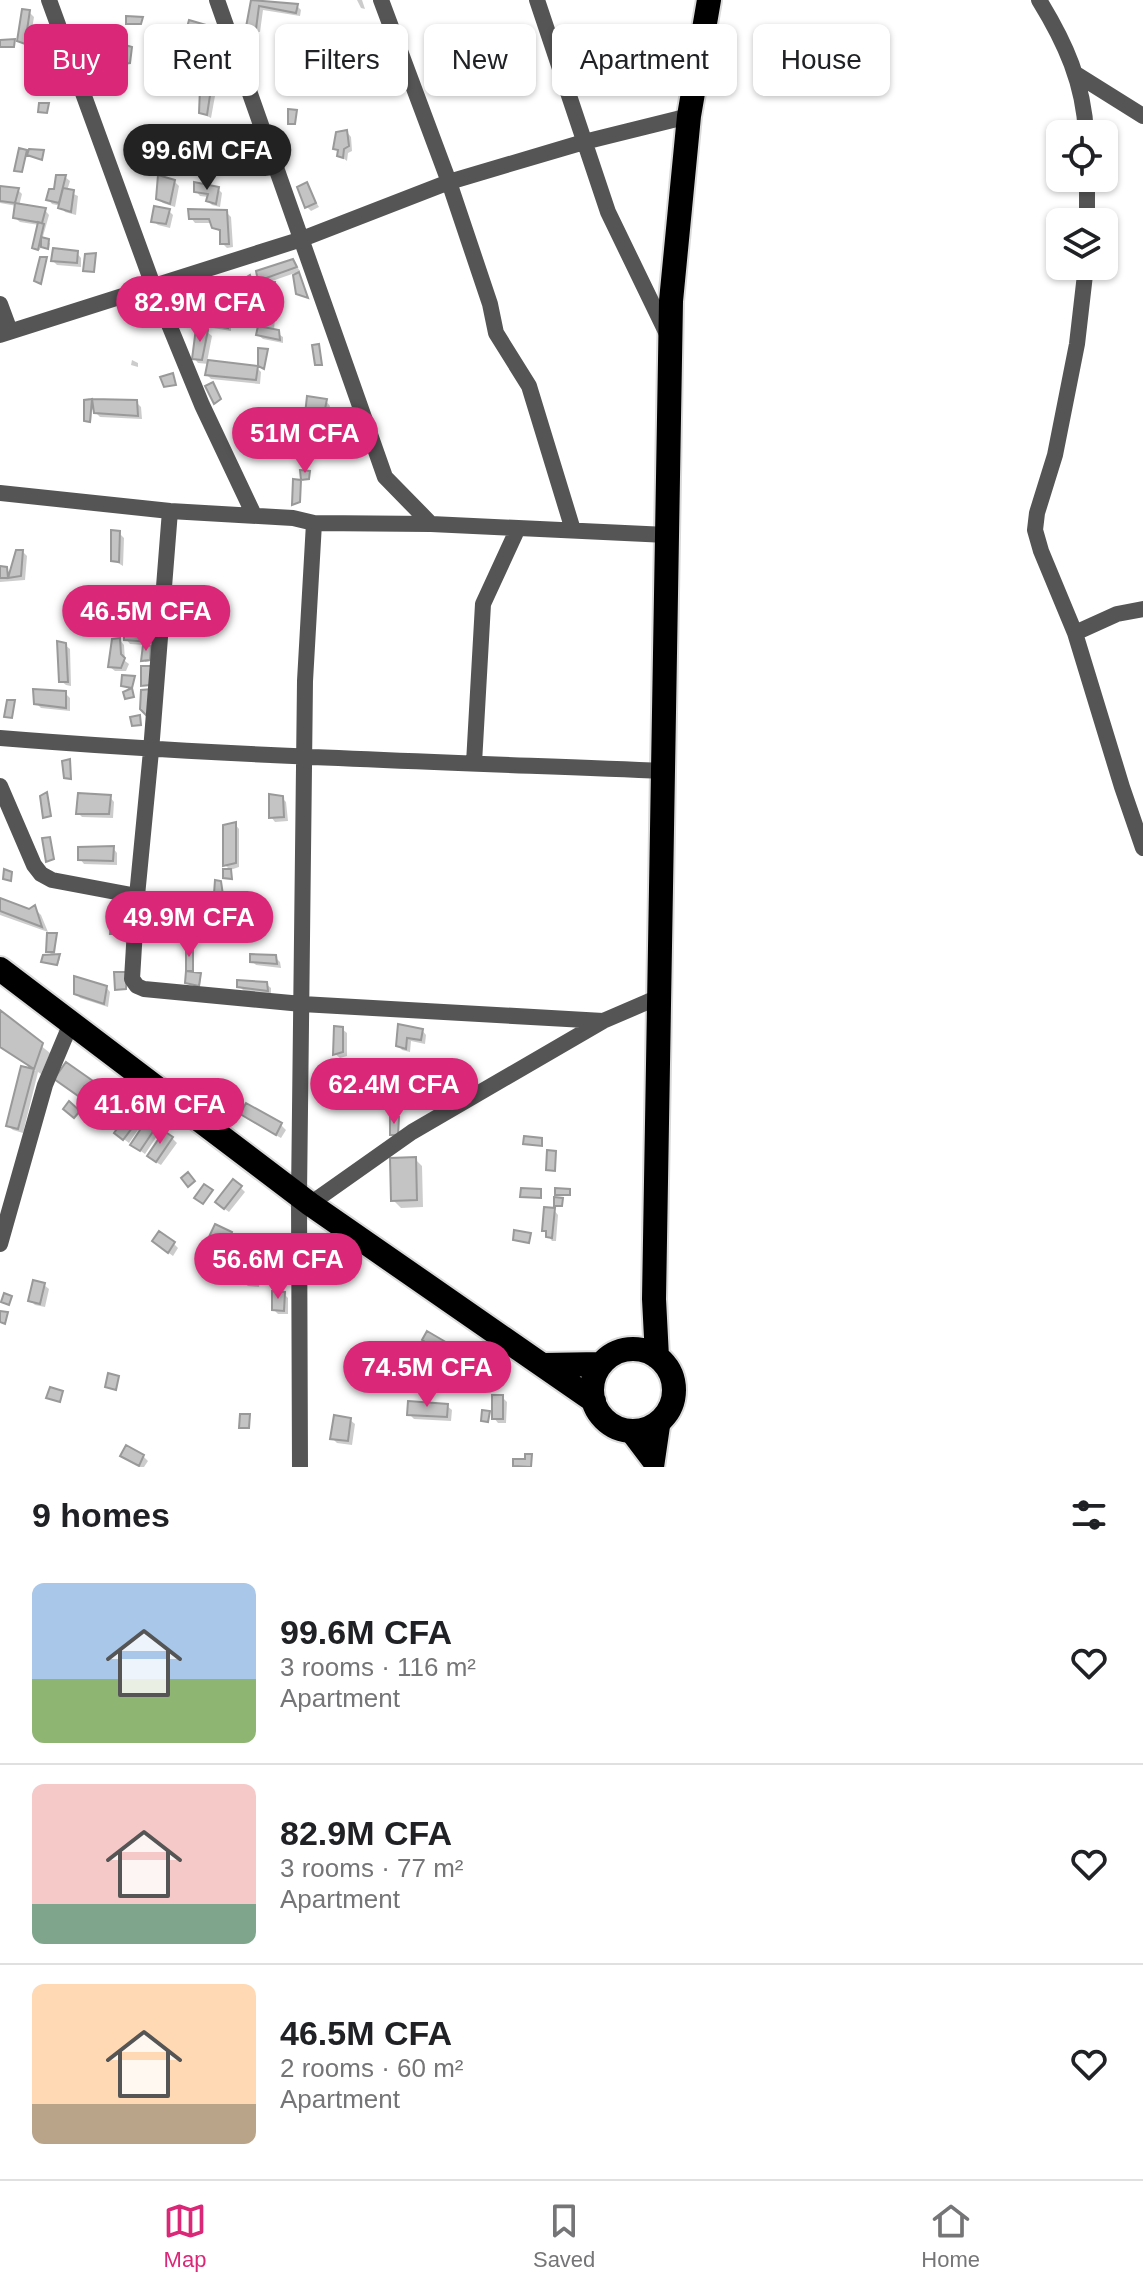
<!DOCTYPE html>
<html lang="en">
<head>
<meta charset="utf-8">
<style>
	:root { --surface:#fff; --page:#f6f6f6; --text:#202124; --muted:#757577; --line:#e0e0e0; --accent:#db2777 }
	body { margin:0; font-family:Helvetica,sans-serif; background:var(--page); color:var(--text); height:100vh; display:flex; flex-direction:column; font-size:30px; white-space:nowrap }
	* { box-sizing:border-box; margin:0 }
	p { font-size:26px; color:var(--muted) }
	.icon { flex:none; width:44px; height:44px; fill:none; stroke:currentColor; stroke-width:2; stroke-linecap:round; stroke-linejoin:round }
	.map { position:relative; height:1467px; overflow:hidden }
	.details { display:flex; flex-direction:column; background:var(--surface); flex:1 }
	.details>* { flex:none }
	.hud { position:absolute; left:24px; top:24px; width:1096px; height:72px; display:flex; gap:16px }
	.tools { position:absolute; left:1046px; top:120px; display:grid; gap:16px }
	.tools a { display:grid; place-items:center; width:72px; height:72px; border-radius:12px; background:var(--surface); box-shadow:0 2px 6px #0004; font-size:40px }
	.price { position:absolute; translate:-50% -68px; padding:0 18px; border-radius:28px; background:var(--accent); color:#fff; font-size:26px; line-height:52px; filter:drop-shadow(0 2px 4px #0008) }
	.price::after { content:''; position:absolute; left:50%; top:48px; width:24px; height:18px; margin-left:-12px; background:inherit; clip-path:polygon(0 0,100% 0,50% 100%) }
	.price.selected { background:#222; color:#fff }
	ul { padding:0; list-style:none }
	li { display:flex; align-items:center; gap:24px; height:200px; padding:0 32px }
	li+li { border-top:2px solid var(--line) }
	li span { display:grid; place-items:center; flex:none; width:224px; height:160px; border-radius:12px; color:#555 }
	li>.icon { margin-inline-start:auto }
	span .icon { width:96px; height:96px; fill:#fffc; stroke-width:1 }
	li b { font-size:34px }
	h2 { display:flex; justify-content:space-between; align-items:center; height:96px; padding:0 32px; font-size:34px }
	.tag { padding:0 28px; border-radius:12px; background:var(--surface); box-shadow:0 2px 6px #0004; font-size:28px; line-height:72px }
	.tag.selected { background:var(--accent); color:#fff }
	.dock { display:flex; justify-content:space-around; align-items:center; height:112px; border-top:2px solid var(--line); background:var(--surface); font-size:22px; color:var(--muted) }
	.dock a { display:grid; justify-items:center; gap:4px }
	.dock .selected { color:var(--accent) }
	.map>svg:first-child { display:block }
	.shadow { fill:#0003 }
	.building { fill:#c4c4c4; stroke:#999; stroke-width:2 }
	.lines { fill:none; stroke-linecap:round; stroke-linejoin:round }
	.primary-casing { stroke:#dbdbdb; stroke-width:24 }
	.highway-casing { stroke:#dbdbdb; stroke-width:28 }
	.street { stroke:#555; stroke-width:16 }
	.primary { stroke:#000; stroke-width:20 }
	.highway { stroke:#000; stroke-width:24 }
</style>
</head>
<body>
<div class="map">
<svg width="1143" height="1467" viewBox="0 0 1143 1467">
	<rect width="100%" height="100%" fill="#fff"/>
	<path class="shadow" d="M253,0L297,6L301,10L300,16L263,10L260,32L253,31L249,27Z
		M357,0H362L365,9L361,8Z
		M29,12L34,17L29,47L19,41Z
		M212,28L217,33V46L205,44L197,47L196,54L190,53L185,48L186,42L178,37Z
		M293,43L299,49L312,44L317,48L316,60H303L297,54L296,76L287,71Z
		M204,61L208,65V78L190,76L185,71Z
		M330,83L334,87L333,92H301L297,87Z
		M210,91L215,96L211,118L201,113Z
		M347,132L351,137L352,151L348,153L347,161L339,155L336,148Z
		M65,177L70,181L67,191L78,196L76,215L65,212L61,206L52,204L48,199Z
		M174,181L179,186L175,207L163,203L158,199Z
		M306,185L319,207L311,211L307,207Z
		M0,188L18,190L22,194L19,206L45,210L49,215L42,240L50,243L49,249L41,244L40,250L36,249L39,225L20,222L15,218L17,206L0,203Z
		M218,189L222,193L220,207L212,205L208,201L209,197L200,196L196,191Z
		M169,211L173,215L170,228L158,225L153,221Z
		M226,212L231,217L233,247L227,248L222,243V233L213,227L212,223H195L191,218Z
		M77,253L81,258V267L57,265L53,261Z
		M293,261L300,271L296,273L307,298L298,294L295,273L272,281L279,288L277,303H274L272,313L275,316L274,331L283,337V343L263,339L258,335L266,330L258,322L260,280Z
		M204,293L214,313L187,321L182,316Z
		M227,320L231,325V331L213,328L208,323Z
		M207,332L212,336L207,362L257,368L261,372L260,384L211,379L207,375L209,364L198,363L194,358Z
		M132,360L138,363V367L131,365Z
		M309,398L326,401L330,406L329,413L320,411V428L311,427L306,423Z
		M91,401L94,404L136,402L141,407L142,419L100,417L92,409L91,423L88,422L86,420Z
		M240,425L242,426L238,435L235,426Z
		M119,533L124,538L123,566L113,560Z
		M23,552L27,556L25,580L0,582V568L6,569L11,574Z
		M152,635L156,645H146L151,650V661L145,662V645L130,644L126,639Z
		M120,640L124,645L125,661L129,664L126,671H115L110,667Z
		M65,645L70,649L71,686L66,685L61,681Z
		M65,693L70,698V711L41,708L36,703Z
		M110,797L114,802L113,818L82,817L78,813Z
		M282,798L286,802L288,821L275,822L271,817Z
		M235,824L239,829V867L230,870L225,865Z
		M113,848L117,853V865L84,864L80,859Z
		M0,901L30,911L34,908L41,915L48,932L0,915Z
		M124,916L129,921V938L117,937L112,933Z
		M56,935L55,956L60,958L58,965L45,963L43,962L53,956L48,951Z
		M188,950L194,952V974L201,977L200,986L187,983Z
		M275,957L280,962L281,968L256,965L252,961Z
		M266,984L271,988V995L244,991L239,986Z
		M106,987L110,992L108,1007L80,998L76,993Z
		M0,1013L50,1053L41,1074L38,1072L23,1133L13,1130L8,1126L23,1068L36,1071L0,1047Z
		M400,1027L422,1030L426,1035L425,1044L411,1041L410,1052L402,1050L398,1045Z
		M342,1029L347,1033V1056L340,1058L335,1054Z
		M443,1077L447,1081L448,1088L402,1085L397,1081Z
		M56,1079L112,1096L119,1104L110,1118Z
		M247,1106L281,1125L286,1130L281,1138L247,1119L242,1114Z
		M139,1118L159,1133L145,1154L138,1149L145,1126L142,1124L129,1143L121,1137Z
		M172,1138L177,1143L161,1165L154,1161Z
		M415,1159L422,1166L423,1207L401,1208L393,1200Z
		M240,1187L245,1192L229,1212L222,1207Z
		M554,1210L558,1215L556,1241H552L544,1230Z
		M216,1227L236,1238L230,1252L210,1240Z
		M174,1244L178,1248L173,1256L159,1246Z
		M256,1263L261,1267L259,1287L248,1286L243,1282Z
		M44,1285L49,1289L45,1307L35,1305L30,1300Z
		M284,1294L288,1298V1314H278L274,1310Z
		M428,1334L455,1350L459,1355L456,1360L429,1344Z
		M502,1397L507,1402L506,1423H498L494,1418Z
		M447,1406L452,1410L451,1421L414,1419L409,1414Z
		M350,1420L355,1424L352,1445L337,1443L332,1438Z
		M123,1455L143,1456L148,1461L144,1467H140Z"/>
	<path class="building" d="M251,0L298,4L296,13L259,6L256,29L246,27Z
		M22,9L30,10L25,44L17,41Z
		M126,16L143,17L141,24H126Z
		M189,20L213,27V42L199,41L193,43V50L183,49L184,39L176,37V30L186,31Z
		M15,39L14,47H0V40Z
		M287,40L294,41L292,73L285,72Z
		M297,41L313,42L312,57L296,56Z
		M125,45L132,47L130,63L122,64Z
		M184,56L205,59L204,75L183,72Z
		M295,81H331L329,88H295Z
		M200,88L211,89L207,115L199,113Z
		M39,103H49L47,113L38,112Z
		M288,109L297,110L295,124H288Z
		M347,130L349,146L344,149L343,158L337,156L338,150L333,149L336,132Z
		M19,148L27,150L22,172L14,171Z
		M29,149L44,150L42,160L27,155Z
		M56,175H66L59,203L46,200L49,189H54Z
		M158,175L175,180L170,204L156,199Z
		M194,182L219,187L216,204L206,201L208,194L194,192Z
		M307,182L316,203L305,208L297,187Z
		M0,186L19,188L15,203L0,201Z
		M63,188L74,190L71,212L58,208Z
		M15,203L46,208L42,223L13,218Z
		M154,206L170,209L166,224L151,222Z
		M188,209L227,210L229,244H220V230L212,228L209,219H189Z
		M38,222L44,224L38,250L32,248Z
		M41,237L49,239L48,249L41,247Z
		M53,248L78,251L77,263L51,261Z
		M96,253L94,272L83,271L85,254Z
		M40,257H47L41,284L34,281Z
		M293,259L297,267L258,281L256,271Z
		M299,272L308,298L296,294L293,275Z
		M250,275L253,283L240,289L237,283Z
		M258,281L275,282L273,299H258Z
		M204,290L211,309L180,317L175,301Z
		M258,299H273L271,310L258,307Z
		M258,307L271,310L270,324L256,323Z
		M207,313L228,318V328L206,324Z
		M258,326L279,330L280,340L256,335Z
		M196,328L208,330L202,360L192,359Z
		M319,344L322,365H315L312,345Z
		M258,348L268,349L264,369L258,366Z
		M208,360L258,366L256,380L205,375Z
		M173,373L176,385L164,387L160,377Z
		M213,382L221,399L214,404L205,386Z
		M307,396L327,399L325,409L316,408L317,425L304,424Z
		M92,399L90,422L84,421V400Z
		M92,399L137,400L138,416L94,413Z
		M300,470L310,471L309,479L301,480Z
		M293,479L301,480L300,502L292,505Z
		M111,530L120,531L119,562L111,561Z
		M16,550H23L21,576L8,578Z
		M0,566L7,567L8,578H0Z
		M124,631L153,633L152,642L124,640Z
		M120,638L121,654L125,658L121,668L108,667L112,639Z
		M57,641L66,643L68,682H59Z
		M143,645L151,646L150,660L141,661Z
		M141,666H151L150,685L141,686Z
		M122,675L135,676L132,688L121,686Z
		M132,688L134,697L125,699L123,692Z
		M33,689L66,691V708L34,704Z
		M152,689L149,718L140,709L141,690Z
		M7,700H15L12,718L4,717Z
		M140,715L141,725L132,726L130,717Z
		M70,759L71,779L64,778L62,761Z
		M47,792L51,816L43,818L40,796Z
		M78,793L111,795L109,814H76Z
		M269,794L283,796L284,817L269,818Z
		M236,822V863L223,866V825Z
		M50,837L54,859L46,862L42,838Z
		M114,846L113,861L78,860V847Z
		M4,869L12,872L11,881L3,879Z
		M223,869H231L232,879L223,878Z
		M215,880L221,881L223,895L214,894Z
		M0,898L29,909L35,905L42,927L0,911Z
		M125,914V934H110L112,915Z
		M47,933H57L54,952H46Z
		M186,947L193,949V971H186Z
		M60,954L57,965L41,962L43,955Z
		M250,954L276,955L277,964L250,962Z
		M186,971L201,973L199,986L185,983Z
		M114,972H127L126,989L115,990Z
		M74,976L107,986L104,1004L74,994Z
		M237,980L267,982L268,991L237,987Z
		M0,1010L43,1043L34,1069L0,1047Z
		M398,1024L423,1029L421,1040L407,1038L406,1049L396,1046Z
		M334,1026L343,1027V1052L333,1055Z
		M66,1062L113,1095L101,1112L54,1079Z
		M21,1066L34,1069L18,1129L6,1126Z
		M394,1072L443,1075L445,1084L395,1082Z
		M69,1101L80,1111L74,1118L63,1109Z
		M246,1103L282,1123L276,1135L240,1114Z
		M131,1109L141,1116L123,1140L114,1133Z
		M390,1117H399L398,1135H390Z
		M146,1121L156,1127L140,1151L130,1145Z
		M164,1131L173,1137L156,1162L147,1156Z
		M524,1136L542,1138V1146L523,1144Z
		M547,1150L556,1151L555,1171L546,1170Z
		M416,1157L417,1200L391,1201L390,1158Z
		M188,1172L195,1181L188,1187L181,1178Z
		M233,1179L242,1186L224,1209L215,1202Z
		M204,1184L213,1190L203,1204L194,1198Z
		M521,1188L541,1189V1198L520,1197Z
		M555,1188L570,1189V1195H555Z
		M554,1197L563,1198L562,1206H554Z
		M544,1207L555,1208L552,1238L546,1237V1231H542Z
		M215,1224L232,1232L225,1249L207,1241Z
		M514,1230L531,1233L529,1243L513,1240Z
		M159,1231L175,1242L168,1253L152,1241Z
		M243,1260L257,1261L255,1283L241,1282Z
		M284,1260H296V1270L283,1269Z
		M33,1280L45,1283L40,1304L28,1301Z
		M272,1291L285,1292L284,1311L272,1310Z
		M4,1293L12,1296L9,1305L1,1302Z
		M0,1311L8,1312L5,1324L0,1322Z
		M427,1331L456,1348L451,1357L422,1340Z
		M108,1373L119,1376L116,1390L105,1387Z
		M50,1387L63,1391L60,1402L46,1398Z
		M492,1395H503V1419H492Z
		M408,1401L448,1404L447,1417L407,1415Z
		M482,1410L490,1411L488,1422L481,1421Z
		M240,1414H250L249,1428H239Z
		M334,1415L351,1418L348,1441L330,1439Z
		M126,1445L144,1455L139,1466L120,1456Z
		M525,1454H532L531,1467L513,1466V1459H525Z"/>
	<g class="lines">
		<defs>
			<path id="primary" d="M629,1431L654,1464
				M654,1467L661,1419"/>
			<path id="highway" d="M0,969L310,1204L594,1401
				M592 1390a41 41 0 1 1 82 0a41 41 0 1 1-82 0Z
				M657,1357L654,1299L671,301L689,116L709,0
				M543,1365L601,1364"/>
		</defs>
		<use href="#primary" class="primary-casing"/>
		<use href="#highway" class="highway-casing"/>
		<path class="street" d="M49,0L154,288L202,405L254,515
			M217,0L385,477L431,524
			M381,0L449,182L490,304L496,333L529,386L573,530
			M537,0L608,212L668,336
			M1039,0C1065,42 1084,84 1086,134
			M1076,74L1143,116
			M1087,222V178
			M1086,266L1077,344L1055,455L1037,513L1035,530L1041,551L1075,633L1122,787L1143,848
			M0,304L10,331
			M0,335L302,239L449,182L584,142L689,116
			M0,493L170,511L293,518L314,523L431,524L667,535
			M170,511L151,751L137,896L132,979L137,986L144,989L302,1004L603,1021
			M1075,633L1117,614L1143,609
			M0,738C221,756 443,762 664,771
			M474,763L483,604L518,528
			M0,786L34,865L41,874L52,880L137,896
			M310,1204L412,1132L603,1021L661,996
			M0,1244L45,1085L71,1023
			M300,1467L299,1196L305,681L314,523"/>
		<use href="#primary" class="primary"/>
		<use href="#highway" class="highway"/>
	</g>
</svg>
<div class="tools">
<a><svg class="icon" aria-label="locate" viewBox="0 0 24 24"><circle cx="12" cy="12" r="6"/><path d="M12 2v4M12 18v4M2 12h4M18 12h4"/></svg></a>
<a><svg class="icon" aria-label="layers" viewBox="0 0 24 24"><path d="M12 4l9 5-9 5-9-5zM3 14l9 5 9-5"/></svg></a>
</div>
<b class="price selected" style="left:207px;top:192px">99.6M CFA</b>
<b class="price" style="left:200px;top:344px">82.9M CFA</b>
<b class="price" style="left:305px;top:475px">51M CFA</b>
<b class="price" style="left:146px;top:653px">46.5M CFA</b>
<b class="price" style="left:189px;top:959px">49.9M CFA</b>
<b class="price" style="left:394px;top:1126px">62.4M CFA</b>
<b class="price" style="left:160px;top:1146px">41.6M CFA</b>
<b class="price" style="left:278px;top:1301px">56.6M CFA</b>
<b class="price" style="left:427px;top:1409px">74.5M CFA</b>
<div class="hud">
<a class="tag selected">Buy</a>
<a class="tag">Rent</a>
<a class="tag">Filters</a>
<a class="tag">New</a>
<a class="tag">Apartment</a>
<a class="tag">House</a>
</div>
</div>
<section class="details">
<h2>9 homes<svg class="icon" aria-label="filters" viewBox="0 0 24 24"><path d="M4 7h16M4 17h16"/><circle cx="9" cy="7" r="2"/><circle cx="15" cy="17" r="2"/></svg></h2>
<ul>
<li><span style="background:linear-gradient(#a9c7e8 60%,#8fb573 0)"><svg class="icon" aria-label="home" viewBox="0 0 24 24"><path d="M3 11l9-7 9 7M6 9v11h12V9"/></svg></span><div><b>99.6M CFA</b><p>3 rooms · 116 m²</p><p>Apartment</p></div><svg class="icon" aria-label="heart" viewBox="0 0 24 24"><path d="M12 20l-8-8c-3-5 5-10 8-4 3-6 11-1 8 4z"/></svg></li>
<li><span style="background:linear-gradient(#f6c9c9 75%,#7fa58c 0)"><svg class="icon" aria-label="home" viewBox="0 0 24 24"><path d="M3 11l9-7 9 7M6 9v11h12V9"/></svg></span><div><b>82.9M CFA</b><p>3 rooms · 77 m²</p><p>Apartment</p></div><svg class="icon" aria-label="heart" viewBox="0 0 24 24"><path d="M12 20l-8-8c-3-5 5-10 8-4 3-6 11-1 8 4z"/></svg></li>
<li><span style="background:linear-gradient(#ffd9b3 75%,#b9a48a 0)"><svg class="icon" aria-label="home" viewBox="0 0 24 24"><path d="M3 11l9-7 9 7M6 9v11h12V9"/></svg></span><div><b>46.5M CFA</b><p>2 rooms · 60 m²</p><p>Apartment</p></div><svg class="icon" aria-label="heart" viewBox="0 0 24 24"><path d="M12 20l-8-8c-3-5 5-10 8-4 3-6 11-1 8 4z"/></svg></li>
</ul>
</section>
<nav class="dock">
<a class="selected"><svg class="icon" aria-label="map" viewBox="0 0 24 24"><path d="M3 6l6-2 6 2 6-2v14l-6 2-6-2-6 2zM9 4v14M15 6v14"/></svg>Map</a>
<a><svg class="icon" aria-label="saved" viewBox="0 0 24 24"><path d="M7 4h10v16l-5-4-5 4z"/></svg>Saved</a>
<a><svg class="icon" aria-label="home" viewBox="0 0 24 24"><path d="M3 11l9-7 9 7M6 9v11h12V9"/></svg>Home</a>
</nav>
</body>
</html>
